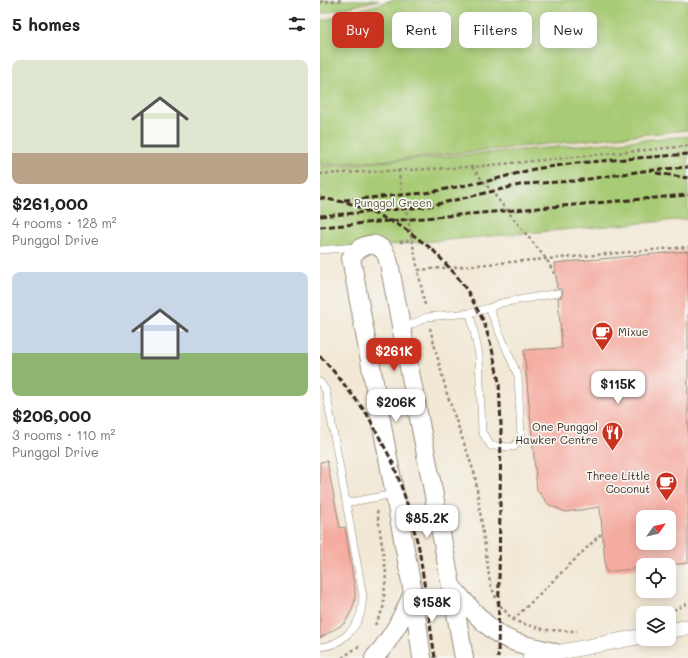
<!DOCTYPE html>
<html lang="en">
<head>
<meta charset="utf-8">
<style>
	:root { --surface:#fff; --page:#f6f6f6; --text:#222; --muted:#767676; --accent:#c8321e }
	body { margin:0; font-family:Mali,sans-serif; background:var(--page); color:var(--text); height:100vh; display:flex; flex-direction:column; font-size:15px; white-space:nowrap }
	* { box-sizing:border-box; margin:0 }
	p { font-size:13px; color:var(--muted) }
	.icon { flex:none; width:22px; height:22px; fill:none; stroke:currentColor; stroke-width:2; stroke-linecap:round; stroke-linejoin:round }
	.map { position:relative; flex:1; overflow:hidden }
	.drawer { display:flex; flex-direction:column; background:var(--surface); width:320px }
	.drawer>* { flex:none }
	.top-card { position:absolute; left:12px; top:12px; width:296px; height:36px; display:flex; gap:8px }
	.needle { width:26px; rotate:56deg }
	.tools { position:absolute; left:316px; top:510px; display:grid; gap:8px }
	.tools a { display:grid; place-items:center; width:40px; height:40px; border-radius:8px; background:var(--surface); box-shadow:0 2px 10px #0003; font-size:20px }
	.price { position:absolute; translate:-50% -34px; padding:0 9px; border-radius:8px; background:#fff; color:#222; font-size:13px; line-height:26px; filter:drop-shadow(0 1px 2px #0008) }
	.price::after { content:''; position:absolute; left:50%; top:24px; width:12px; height:9px; margin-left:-6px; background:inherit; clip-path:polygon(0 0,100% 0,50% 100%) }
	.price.current { background:var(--accent); color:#fff }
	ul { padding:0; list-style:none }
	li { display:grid; align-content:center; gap:8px; height:212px; padding:0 12px }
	li span { display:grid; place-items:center; height:124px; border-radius:8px; color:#555 }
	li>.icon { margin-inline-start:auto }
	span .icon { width:72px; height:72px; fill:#fffc; stroke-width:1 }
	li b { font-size:17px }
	h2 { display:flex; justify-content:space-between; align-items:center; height:48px; padding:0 12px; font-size:17px }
	.pill { padding:0 14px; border-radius:8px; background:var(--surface); box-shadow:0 2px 10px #0003; font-size:14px; line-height:36px }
	.pill.current { background:var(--accent); color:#fff }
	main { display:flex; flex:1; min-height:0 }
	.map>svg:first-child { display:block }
	.green { fill:#a8cb74; stroke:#727a49 }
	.building { fill:#f5aba0; fill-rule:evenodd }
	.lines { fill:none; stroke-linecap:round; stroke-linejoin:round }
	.service-casing { stroke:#96897a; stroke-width:8 }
	.minor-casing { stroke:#96897a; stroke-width:16 }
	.tertiary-casing { stroke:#96897a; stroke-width:20 }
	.path { stroke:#96897a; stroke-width:2.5; stroke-dasharray:3 3; stroke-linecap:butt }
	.service { stroke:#fff; stroke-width:7 }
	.minor { stroke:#fff; stroke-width:15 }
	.tertiary { stroke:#fff; stroke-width:18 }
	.rail { stroke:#3b2a1e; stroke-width:3; stroke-dasharray:6 3; stroke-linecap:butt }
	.labels { text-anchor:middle; stroke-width:3.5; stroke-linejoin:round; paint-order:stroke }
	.park-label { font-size:11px; fill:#5c5a38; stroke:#f6f6f2 }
	.poi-label { font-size:11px; fill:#3b2a1e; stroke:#f6f6f2; text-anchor:end }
</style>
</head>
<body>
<main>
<section class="drawer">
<h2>5 homes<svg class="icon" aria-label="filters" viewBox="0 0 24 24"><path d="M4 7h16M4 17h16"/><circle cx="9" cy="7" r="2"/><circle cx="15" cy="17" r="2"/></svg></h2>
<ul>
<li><span style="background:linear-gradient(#dfe7d0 75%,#b9a48a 0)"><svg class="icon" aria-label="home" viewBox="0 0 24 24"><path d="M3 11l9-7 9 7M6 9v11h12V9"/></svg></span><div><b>$261,000</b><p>4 rooms · 128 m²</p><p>Punggol Drive</p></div></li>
<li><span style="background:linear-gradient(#c9d6e8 65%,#8fb573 0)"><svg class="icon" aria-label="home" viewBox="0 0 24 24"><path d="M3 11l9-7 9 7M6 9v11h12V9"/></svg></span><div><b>$206,000</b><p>3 rooms · 110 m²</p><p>Punggol Drive</p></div></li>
</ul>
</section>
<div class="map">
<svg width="368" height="658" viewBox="0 0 368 658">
	<rect width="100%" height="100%" fill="#f6f6f2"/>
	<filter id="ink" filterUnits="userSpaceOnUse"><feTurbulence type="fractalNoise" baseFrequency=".025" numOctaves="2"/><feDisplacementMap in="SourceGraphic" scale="8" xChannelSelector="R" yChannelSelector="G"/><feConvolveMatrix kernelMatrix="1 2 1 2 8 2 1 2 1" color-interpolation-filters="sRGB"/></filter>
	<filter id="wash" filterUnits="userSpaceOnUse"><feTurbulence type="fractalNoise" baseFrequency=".012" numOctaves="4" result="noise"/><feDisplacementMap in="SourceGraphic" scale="16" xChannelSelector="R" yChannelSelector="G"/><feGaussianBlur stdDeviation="0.9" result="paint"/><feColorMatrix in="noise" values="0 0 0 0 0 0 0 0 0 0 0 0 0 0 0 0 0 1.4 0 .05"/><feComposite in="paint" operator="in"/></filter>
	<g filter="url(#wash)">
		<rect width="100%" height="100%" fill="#f2e8d5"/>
		<path class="green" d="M0,0H59L0,14Z
			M73,0H368V130L70,160L0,165V21Z
			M368,136V219L0,251V167Z"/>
		<g id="blocks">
			<path class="building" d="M368,251V563L348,565H323V568L286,572L280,507L246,512L229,505L217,490L204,350L242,348L238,298L241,297L243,293L242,290L237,288L235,263ZM323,517H349V543H323Z
				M7,461L20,528L25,527L35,590V600L32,610L25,623L0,638V462Z"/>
		</g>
	</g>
	<g filter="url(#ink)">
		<use href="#blocks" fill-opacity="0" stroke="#96897a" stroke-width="1"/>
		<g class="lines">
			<defs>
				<path id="service" d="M0,250L37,247
					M150,313L159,355L162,432L171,446L194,447L201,436L198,376L169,308
					M82,329L107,317L150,313L169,308L181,303L238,293
					M0,382L6,391L43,596C42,602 42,607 41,612C36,630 19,646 0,647
					M26,503L74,494"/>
				<path id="minor" d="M349,631L368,627
					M210,658L323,636"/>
				<path id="tertiary" d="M132,587C146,603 160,621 177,633C194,645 217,647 236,653
					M54,658C72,638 82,618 93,593
					M102,658L93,593L31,258C38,247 53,238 64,251C66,254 68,259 69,263C94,395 121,526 144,658"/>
			</defs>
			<use href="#service" class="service-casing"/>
			<use href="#minor" class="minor-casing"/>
			<use href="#tertiary" class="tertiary-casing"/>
			<path class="path" d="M0,2L23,0
				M152,167L227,260L236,277
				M78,170L92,240
				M0,174L151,167L368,146
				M80,242L92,240L98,270
				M105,305L98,270L368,247
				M110,328L127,394L155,475L170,583L178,603L193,620L201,623L226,630L257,631
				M348,613L368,603
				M193,620L282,533
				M55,625L63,609L66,573L57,510
				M22,658L39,646"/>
			<use href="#service" class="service"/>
			<use href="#minor" class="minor"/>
			<use href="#tertiary" class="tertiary"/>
			<path class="rail" d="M336,173L368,178
				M0,198L29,203L60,216L84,228L113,250L136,275L148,292L164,322L172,349L179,382L181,426L178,658
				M24,200L105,193L168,181L214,169L257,163L368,154
				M0,216L105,207L204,184L255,181L323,171L368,167
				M0,227L368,195
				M0,356L16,374L47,414L73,463L86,500L99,548L115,658"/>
		</g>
	</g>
	<defs>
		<symbol id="cafe-pin" viewBox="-11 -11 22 30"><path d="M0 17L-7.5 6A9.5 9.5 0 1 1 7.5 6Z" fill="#c8321e" stroke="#f6f6f2"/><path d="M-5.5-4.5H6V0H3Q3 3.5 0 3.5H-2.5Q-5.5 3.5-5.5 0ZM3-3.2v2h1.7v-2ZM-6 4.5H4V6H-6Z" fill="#fff"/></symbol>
		<symbol id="restaurant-pin" viewBox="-11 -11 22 30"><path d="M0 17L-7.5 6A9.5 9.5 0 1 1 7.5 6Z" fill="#c8321e" stroke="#f6f6f2"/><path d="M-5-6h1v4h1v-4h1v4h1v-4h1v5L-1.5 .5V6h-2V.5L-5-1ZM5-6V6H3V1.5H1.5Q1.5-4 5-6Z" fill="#fff"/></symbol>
	</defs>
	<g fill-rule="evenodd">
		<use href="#cafe-pin" x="270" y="320" width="25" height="34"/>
		<use href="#restaurant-pin" x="280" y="420" width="25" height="34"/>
		<use href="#cafe-pin" x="334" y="470" width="25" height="34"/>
	</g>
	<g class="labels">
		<g class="park-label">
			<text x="73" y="207">Punggol Green</text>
		</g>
		<g class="poi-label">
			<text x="298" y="336" text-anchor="start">Mixue</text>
			<text x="278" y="431">One Punggol<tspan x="278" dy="13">Hawker Centre</tspan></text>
			<text x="330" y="480">Three Little<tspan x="330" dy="13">Coconut</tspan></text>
		</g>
	</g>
</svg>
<div class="tools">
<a><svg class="needle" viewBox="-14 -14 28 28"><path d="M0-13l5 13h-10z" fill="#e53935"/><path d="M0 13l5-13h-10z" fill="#767676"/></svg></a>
<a><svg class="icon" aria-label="locate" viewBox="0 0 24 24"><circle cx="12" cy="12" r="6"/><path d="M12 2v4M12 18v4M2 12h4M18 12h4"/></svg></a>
<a><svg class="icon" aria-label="layers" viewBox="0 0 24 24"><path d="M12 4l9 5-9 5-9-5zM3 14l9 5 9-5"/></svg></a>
</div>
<b class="price current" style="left:74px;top:372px">$261K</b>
<b class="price" style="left:298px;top:405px">$115K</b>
<b class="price" style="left:76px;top:423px">$206K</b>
<b class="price" style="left:107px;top:539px">$85.2K</b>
<b class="price" style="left:112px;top:623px">$158K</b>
<div class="top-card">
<a class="pill current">Buy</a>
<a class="pill">Rent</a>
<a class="pill">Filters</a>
<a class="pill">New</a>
</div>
</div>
</main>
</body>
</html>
